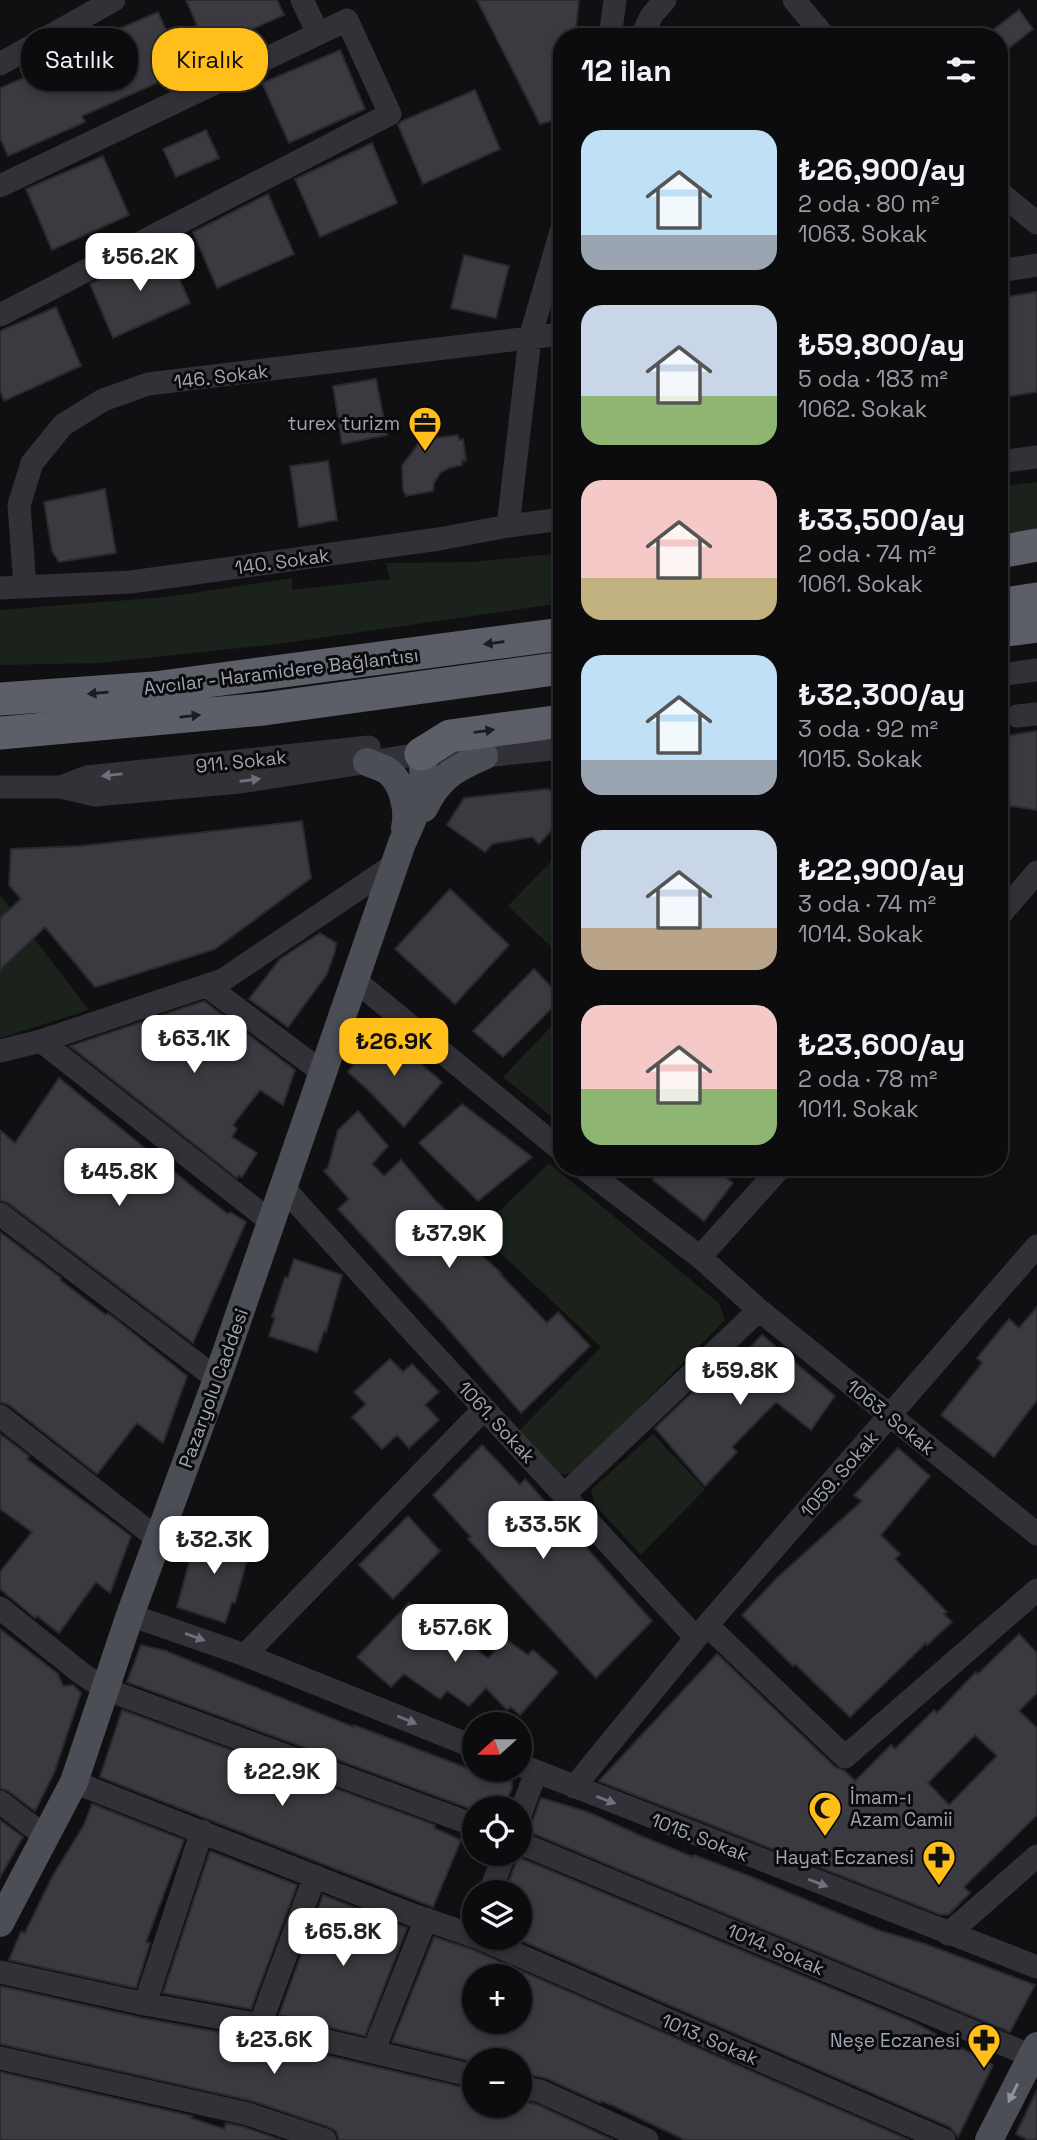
<!DOCTYPE html>
<html lang="tr">
<head>
<meta charset="utf-8">
<style>
	:root { --surface:#0c0c0e; --page:#151517; --text:#f1f3f6; --muted:#9a9b9e; --line:#2c2c2e; --accent:#ffbe1a }
	body { margin:0; font-family:"Space Grotesk",sans-serif; background:var(--page); color:var(--text); height:100vh; display:flex; flex-direction:column; font-size:26px; white-space:nowrap }
	* { box-sizing:border-box; margin:0 }
	p { font-size:23px; color:var(--muted) }
	.icon { flex:none; width:38px; height:38px; fill:none; stroke:currentColor; stroke-width:2; stroke-linecap:round; stroke-linejoin:round }
	.map { position:relative; flex:1; overflow:hidden }
	.details { position:absolute; left:553px; top:28px; width:455px; height:1148px; display:flex; flex-direction:column; background:var(--surface); border-radius:28px; box-shadow:0 4px 10px #0003,0 0 0 2px var(--line) }
	.details>* { flex:none }
	.guide { position:absolute; left:21px; top:28px; width:427px; height:63px; display:flex; gap:14px }
	.needle { width:46px; rotate:249deg }
	.tools { position:absolute; left:462px; top:1712px; display:grid; gap:14px }
	.tools a { display:grid; place-items:center; width:70px; height:70px; border-radius:50%; background:var(--surface); box-shadow:0 4px 10px #0003,0 0 0 2px var(--line); font-size:35px }
	.price { position:absolute; translate:-50% -60px; padding:0 16px; border-radius:14px; background:#fff; color:#222; font-size:23px; line-height:46px; filter:drop-shadow(0 2px 4px #0008) }
	.price::after { content:''; position:absolute; left:50%; top:42px; width:21px; height:16px; margin-left:-10px; background:inherit; clip-path:polygon(0 0,100% 0,50% 100%) }
	.price.selected { background:var(--accent); color:#111 }
	ul { padding:0; list-style:none }
	li { display:flex; align-items:center; gap:21px; height:175px; padding:0 28px }
	li span { display:grid; place-items:center; flex:none; width:196px; height:140px; border-radius:21px; color:#555 }
	li>.icon { margin-inline-start:auto }
	span .icon { width:84px; height:84px; fill:#fffc; stroke-width:1 }
	li b { font-size:30px }
	h2 { display:flex; justify-content:space-between; align-items:center; height:84px; padding:0 28px; font-size:30px }
	.tag { padding:0 24px; border-radius:28px; background:var(--surface); box-shadow:0 4px 10px #0003,0 0 0 2px var(--line); font-size:24px; line-height:63px }
	.tag.selected { background:var(--accent); color:#111 }
	.map>svg:first-child { display:block }
	.green { fill:#1a221b }
	.building { fill:#3a3a40; stroke:#2a2a2e; stroke-width:2; fill-rule:evenodd }
	.lines { fill:none; stroke-linecap:round; stroke-linejoin:round }
	.minor { stroke:#313137; stroke-width:23 }
	.major { stroke:#4c4e56; stroke-width:28 }
	.highway { stroke:#5c5f68; stroke-width:33 }
	.oneway { fill:#1b1c1e }
	.oneway2 { fill:#6e717c }
	.oneway3 { fill:#8f94a1 }
	.labels { text-anchor:middle; stroke-width:6; stroke-linejoin:round; paint-order:stroke }
	.street-label { font-size:19px; fill:#a0a5b4; stroke:#0b0b0c }
	.poi-label { font-size:19px; fill:#a0a5b4; stroke:#0b0b0c; text-anchor:end }
</style>
</head>
<body>
<div class="map">
<svg width="1037" height="2140" viewBox="0 0 1037 2140">
	<rect width="100%" height="100%" fill="#101012"/>
	<path class="green" d="M1037,482V531L999,538V487Z
		M562,553V603L278,644L99,663L0,665V610L166,597L292,578V590L390,579L386,563L473,562Z
		M562,850V957L508,906Z
		M0,894L89,1010L0,1038Z
		M562,1015V1125L503,1077Z
		M549,1163L719,1303L725,1320L577,1471L558,1476L515,1435L601,1347L478,1232Z
		M653,1434L705,1489L641,1555L595,1505L591,1490Z"/>
	<path class="building" d="M186,0H277L284,15L207,49Z
		M477,0H579L575,37H562V118L540,124Z
		M1019,10L1033,29L999,56V37H984Z
		M158,12L184,71L82,116L85,122L8,156L0,138V88L84,52L81,45Z
		M340,50L365,109L289,143L262,83Z
		M475,90L500,149L423,184L398,125L402,121Z
		M206,130L219,158L176,177L163,149Z
		M372,143L397,203L320,237L295,179Z
		M103,156L129,215L52,250L26,189Z
		M268,194L294,254L217,288L193,232Z
		M165,246L190,303L113,338L90,284Z
		M464,255L509,266L496,318L451,308Z
		M1037,292V392L999,398V298Z
		M56,307L81,366L4,401L0,390V331Z
		M376,379L387,435L342,444L333,386Z
		M458,435L459,440L463,439L466,461L462,460V465L449,468L441,472L434,483L433,491L406,496L403,490L402,466L421,440Z
		M328,461L337,520L299,527L290,466Z
		M105,489L116,553L59,562L52,551L44,502Z
		M1037,731V810L1011,806L999,807V737Z
		M548,789L562,798V819L539,844L532,837L492,844L485,852L447,825L464,798Z
		M302,821L311,878L215,949L95,987L45,927L0,970V918L21,899L9,885L11,849L81,846Z
		M450,889L509,945L455,1004L395,949Z
		M320,933L336,943L335,951L327,974L288,1027L249,999L280,959Z
		M534,969L562,998L503,1057L473,1031Z
		M204,1001L295,1070L283,1105L260,1090L233,1125L237,1129L232,1137L257,1153L242,1177L239,1175L237,1178L70,1046Z
		M381,1029L442,1082L404,1127L368,1090L348,1072Z
		M59,1078L199,1192L228,1214L230,1212L246,1222L193,1343L8,1203L0,1200V1130L15,1143Z
		M462,1104L532,1157L478,1201L419,1143Z
		M358,1111L388,1146L372,1164L384,1176L401,1160L433,1198L466,1229L460,1235L501,1273L500,1274L547,1323L558,1312L590,1346L521,1413L443,1323L338,1209L349,1199L324,1171L328,1168L338,1130Z
		M663,1167H713L733,1183L704,1221L653,1180Z
		M0,1232L61,1278L60,1280L106,1315L108,1313L187,1376L163,1443L137,1423L97,1474L9,1405L0,1402Z
		M294,1259L342,1275L326,1332L324,1331L317,1352L269,1336L275,1318L272,1317L285,1277L288,1278Z
		M1037,1307V1400L994,1457L941,1415L982,1363L977,1358L1009,1319L1019,1328Z
		M762,1335L835,1396L811,1430L776,1402L732,1447L737,1452L705,1486L655,1428L718,1368L726,1374Z
		M390,1359L403,1372L412,1364L439,1392L425,1405L439,1420L409,1448L397,1435L382,1449L352,1417L366,1404L354,1392Z
		M0,1434L29,1456L27,1459L131,1536L110,1593L96,1582L59,1633L37,1616L35,1618L0,1589V1572L32,1532L0,1509Z
		M482,1445L520,1485L525,1479L652,1621L596,1678L468,1539L471,1537L433,1495Z
		M898,1448L930,1476L881,1535L900,1554L895,1559L947,1612L944,1614L952,1622L927,1645L926,1643L850,1717L795,1664L793,1666L742,1615L777,1578L862,1501L854,1495Z
		M408,1516L440,1551L393,1599L359,1565Z
		M202,1530L251,1546L235,1603L232,1602L225,1623L177,1607L193,1548L196,1549Z
		M409,1603L446,1640L449,1636L460,1644L463,1640L488,1658L507,1640L528,1655L533,1650L558,1672L520,1715L511,1707L507,1710L486,1688L469,1706L447,1691L440,1699L404,1674L391,1687L357,1657Z
		M0,1629L58,1674L63,1686L73,1685L81,1693L54,1773L35,1811L8,1791L0,1788Z
		M1019,1634L1037,1653V1693L1019,1711L1037,1728V1815L964,1887L970,1893L949,1914L941,1915L599,1781L717,1654L835,1767L845,1771L855,1781L891,1745L895,1749L934,1710L937,1713L976,1672L978,1674ZM975,1735L997,1756L949,1805L928,1783Z
		M141,1645L166,1651L353,1727L354,1725L485,1775L487,1772L512,1781V1788L503,1808H474V1810L127,1682Z
		M122,1710L435,1825L434,1828L461,1840L433,1907L100,1777Z
		M541,1798L588,1812L641,1836L693,1857L694,1855L747,1875L878,1930L925,1944L1035,1985L1010,2032L525,1830L533,1820Z
		M92,1804L184,1840L146,1942L150,1943L136,1988L9,1960L21,1932L25,1933L52,1877L84,1825Z
		M0,1820L23,1837L0,1877Z
		M210,1851L297,1885L251,2009L163,1993Z
		M518,1857L915,2023L993,2065L958,2137L950,2127L513,1937H520V1892H505Z
		M323,1895L407,1928L365,2036L279,2015Z
		M434,1937L471,1949L909,2140H685L614,2106L601,2101L600,2103L546,2078L520,2073V2060H474V2062L392,2042ZM474,1976H520V2021H474Z
		M0,1986L142,2018L257,2039L474,2090V2105H520V2101L536,2104L613,2140H339L336,2131L329,2127L252,2101L0,2044Z
		M0,2072L192,2116L191,2118L224,2129L226,2123L244,2127L281,2140H0Z
		M1037,2090V2140H1028L1016,2134Z"/>
	<g class="lines">
		<path class="minor" d="M302,0L318,33
			M794,0L825,37
			M610,37L615,0
			M641,37L652,15L665,0
			M0,64L114,0
			M0,186L347,20L390,114L0,315
			M999,192L1037,223
			M999,271L1037,265
			M999,462L1037,457
			M508,526L530,338L562,228
			M25,587L19,505L32,463L63,425L103,400L148,384L562,334
			M0,588L131,582L439,539L508,526L562,519
			M999,675L1037,670
			M1017,716L1037,714
			M0,787H61L95,795L240,782L421,754L484,756L562,748
			M61,787L87,777L369,747
			M999,916L1037,872
			M356,981L562,1151
			M207,986L322,1072
			M41,1041L270,1221
			M0,1051L41,1041L223,980L395,864
			M582,1167L700,1257L759,1310L1037,1534
			M282,1186L417,1336L696,1638L574,1787
			M0,1214L217,1379
			M700,1257L781,1167
			M0,1416L158,1539
			M564,1495L759,1310
			M0,1608L81,1673L105,1689L474,1825
			M130,1615L245,1655L474,1747
			M708,1626L845,1757L1037,1590
			M696,1638L1037,1246
			M245,1655L484,1409
			M520,1765L1037,1967
			M74,1782L410,1914L474,1936
			M0,1802L46,1837
			M520,1815L536,1772
			M520,1843L1032,2056
			M490,1892L505,1853
			M948,1934L1037,1856
			M477,1937L944,2140
			M0,1972L145,2004L260,2025L474,2076
			M145,2004L202,1831
			M260,2025L315,1876
			M373,2052L426,1919
			M0,2058L248,2114L325,2140
			M520,2087L540,2091L647,2140"/>
		<path class="major" d="M367,762C373,765 382,767 388,771C403,783 409,810 405,828
			M424,808C439,777 454,769 484,756
			M0,1923L74,1782L130,1615L217,1379L402,843C416,813 429,788 421,754
			M989,2140L1037,2046"/>
		<path class="highway" d="M999,552L1037,545
			M999,605L1037,599
			M999,631L1037,626
			M0,699L154,688L562,634
			M0,733L264,709L562,668
			M421,754L450,736L562,721"/>
	</g>
	<defs><path id="oneway-solid" d="M-6-.8H1V-3.2L6.5 0L1 3.2V.8H-6Z" transform="scale(1.75)"/></defs>
	<g class="oneway">
		<use href="#oneway-solid" transform="translate(494 643) rotate(172)"/>
		<use href="#oneway-solid" transform="translate(98 693) rotate(175)"/>
		<use href="#oneway-solid" transform="translate(190 716) rotate(-6)"/>
		<use href="#oneway-solid" transform="translate(484 731) rotate(-7)"/>
	</g>
	<g class="oneway2">
		<use href="#oneway-solid" transform="translate(112 775) rotate(174)"/>
		<use href="#oneway-solid" transform="translate(250 780) rotate(-8)"/>
		<use href="#oneway-solid" transform="translate(195 1637) rotate(20)"/>
		<use href="#oneway-solid" transform="translate(407 1720) rotate(22)"/>
		<use href="#oneway-solid" transform="translate(606 1800) rotate(21)"/>
		<use href="#oneway-solid" transform="translate(818 1883) rotate(21)"/>
	</g>
	<use class="oneway3" href="#oneway-solid" transform="translate(1013 2093) rotate(117)"/>
	<defs>
		<symbol id="office-pin" viewBox="-11 -11 22 30"><path d="M0 17L-7.5 6A9.5 9.5 0 1 1 7.5 6Z" fill="#ffbe1a" stroke="#0b0b0c"/><path d="M-6-3h4V-5.5h4V-3h4V5H-6ZM-1-4.5V-3h2v-1.5ZM-6 0V1H6V0Z" fill="#111"/></symbol>
		<symbol id="mosque-pin" viewBox="-11 -11 22 30"><path d="M0 17L-7.5 6A9.5 9.5 0 1 1 7.5 6Z" fill="#ffbe1a" stroke="#0b0b0c"/><path d="M3.5-4.9A6 6 0 1 0 3.5 4.9A5 5 0 1 1 3.5-4.9Z" fill="#111"/></symbol>
		<symbol id="pharmacy-pin" viewBox="-11 -11 22 30"><path d="M0 17L-7.5 6A9.5 9.5 0 1 1 7.5 6Z" fill="#ffbe1a" stroke="#0b0b0c"/><path d="M-2-6h4v4h4v4h-4v4h-4v-4h-4v-4h4Z" fill="#111"/></symbol>
	</defs>
	<g fill-rule="evenodd">
		<use href="#office-pin" x="406" y="404" width="38" height="52"/>
		<use href="#mosque-pin" x="806" y="1789" width="38" height="52"/>
		<use href="#pharmacy-pin" x="920" y="1838" width="38" height="52"/>
		<use href="#pharmacy-pin" x="965" y="2021" width="38" height="52"/>
	</g>
	<g class="labels">
		<g class="street-label">
			<text transform="translate(221 376) rotate(-7)" y="7">146. Sokak</text>
			<text transform="translate(282 561) rotate(-8)" y="7">140. Sokak</text>
			<text transform="translate(281 671) rotate(-7)" y="7">Avcılar - Haramidere Bağlantısı</text>
			<text transform="translate(241 761) rotate(-6)" y="7">911. Sokak</text>
			<text transform="translate(213 1388) rotate(-70)" y="7">Pazaryolu Caddesi</text>
			<text transform="translate(891 1417) rotate(39)" y="7">1063. Sokak</text>
			<text transform="translate(497 1422) rotate(47)" y="7">1061. Sokak</text>
			<text transform="translate(839 1474) rotate(-49)" y="7">1059. Sokak</text>
			<text transform="translate(700 1837) rotate(21)" y="7">1015. Sokak</text>
			<text transform="translate(776 1949) rotate(23)" y="7">1014. Sokak</text>
			<text transform="translate(710 2039) rotate(23)" y="7">1013. Sokak</text>
		</g>
		<g class="poi-label">
			<text x="400" y="430">turex turizm</text>
			<text x="850" y="1804" text-anchor="start">İmam-ı<tspan x="850" dy="22">Azam Camii</tspan></text>
			<text x="914" y="1864">Hayat Eczanesi</text>
			<text x="960" y="2047">Neşe Eczanesi</text>
		</g>
	</g>
</svg>
<div class="tools">
<a><svg class="needle" viewBox="-14 -14 28 28"><path d="M0-13l5 13h-10z" fill="#e53935"/><path d="M0 13l5-13h-10z" fill="#9a9b9e"/></svg></a>
<a><svg class="icon" aria-label="locate" viewBox="0 0 24 24"><circle cx="12" cy="12" r="6"/><path d="M12 2v4M12 18v4M2 12h4M18 12h4"/></svg></a>
<a><svg class="icon" aria-label="layers" viewBox="0 0 24 24"><path d="M12 4l9 5-9 5-9-5zM3 14l9 5 9-5"/></svg></a>
<a>+</a>
<a>−</a>
</div>
<b class="price" style="left:140px;top:293px">₺56.2K</b>
<b class="price" style="left:194px;top:1075px">₺63.1K</b>
<b class="price selected" style="left:394px;top:1078px">₺26.9K</b>
<b class="price" style="left:119px;top:1208px">₺45.8K</b>
<b class="price" style="left:449px;top:1270px">₺37.9K</b>
<b class="price" style="left:740px;top:1407px">₺59.8K</b>
<b class="price" style="left:543px;top:1561px">₺33.5K</b>
<b class="price" style="left:214px;top:1576px">₺32.3K</b>
<b class="price" style="left:455px;top:1664px">₺57.6K</b>
<b class="price" style="left:282px;top:1808px">₺22.9K</b>
<b class="price" style="left:343px;top:1968px">₺65.8K</b>
<b class="price" style="left:274px;top:2076px">₺23.6K</b>
<div class="guide">
<a class="tag">Satılık</a>
<a class="tag selected">Kiralık</a>
</div>
<section class="details">
<h2>12 ilan<svg class="icon" aria-label="filters" viewBox="0 0 24 24"><path d="M4 7h16M4 17h16"/><circle cx="9" cy="7" r="2"/><circle cx="15" cy="17" r="2"/></svg></h2>
<ul>
<li><span style="background:linear-gradient(#bfe0f5 75%,#9aa5b1 0)"><svg class="icon" aria-label="home" viewBox="0 0 24 24"><path d="M3 11l9-7 9 7M6 9v11h12V9"/></svg></span><div><b>₺26,900/ay</b><p>2 oda · 80 m²</p><p>1063. Sokak</p></div></li>
<li><span style="background:linear-gradient(#c9d6e8 65%,#8fb573 0)"><svg class="icon" aria-label="home" viewBox="0 0 24 24"><path d="M3 11l9-7 9 7M6 9v11h12V9"/></svg></span><div><b>₺59,800/ay</b><p>5 oda · 183 m²</p><p>1062. Sokak</p></div></li>
<li><span style="background:linear-gradient(#f6c9c9 70%,#c2b280 0)"><svg class="icon" aria-label="home" viewBox="0 0 24 24"><path d="M3 11l9-7 9 7M6 9v11h12V9"/></svg></span><div><b>₺33,500/ay</b><p>2 oda · 74 m²</p><p>1061. Sokak</p></div></li>
<li><span style="background:linear-gradient(#bfe0f5 75%,#9aa5b1 0)"><svg class="icon" aria-label="home" viewBox="0 0 24 24"><path d="M3 11l9-7 9 7M6 9v11h12V9"/></svg></span><div><b>₺32,300/ay</b><p>3 oda · 92 m²</p><p>1015. Sokak</p></div></li>
<li><span style="background:linear-gradient(#c9d6e8 70%,#b9a48a 0)"><svg class="icon" aria-label="home" viewBox="0 0 24 24"><path d="M3 11l9-7 9 7M6 9v11h12V9"/></svg></span><div><b>₺22,900/ay</b><p>3 oda · 74 m²</p><p>1014. Sokak</p></div></li>
<li><span style="background:linear-gradient(#f6c9c9 60%,#8fb573 0)"><svg class="icon" aria-label="home" viewBox="0 0 24 24"><path d="M3 11l9-7 9 7M6 9v11h12V9"/></svg></span><div><b>₺23,600/ay</b><p>2 oda · 78 m²</p><p>1011. Sokak</p></div></li>
</ul>
</section>
</div>
</body>
</html>
